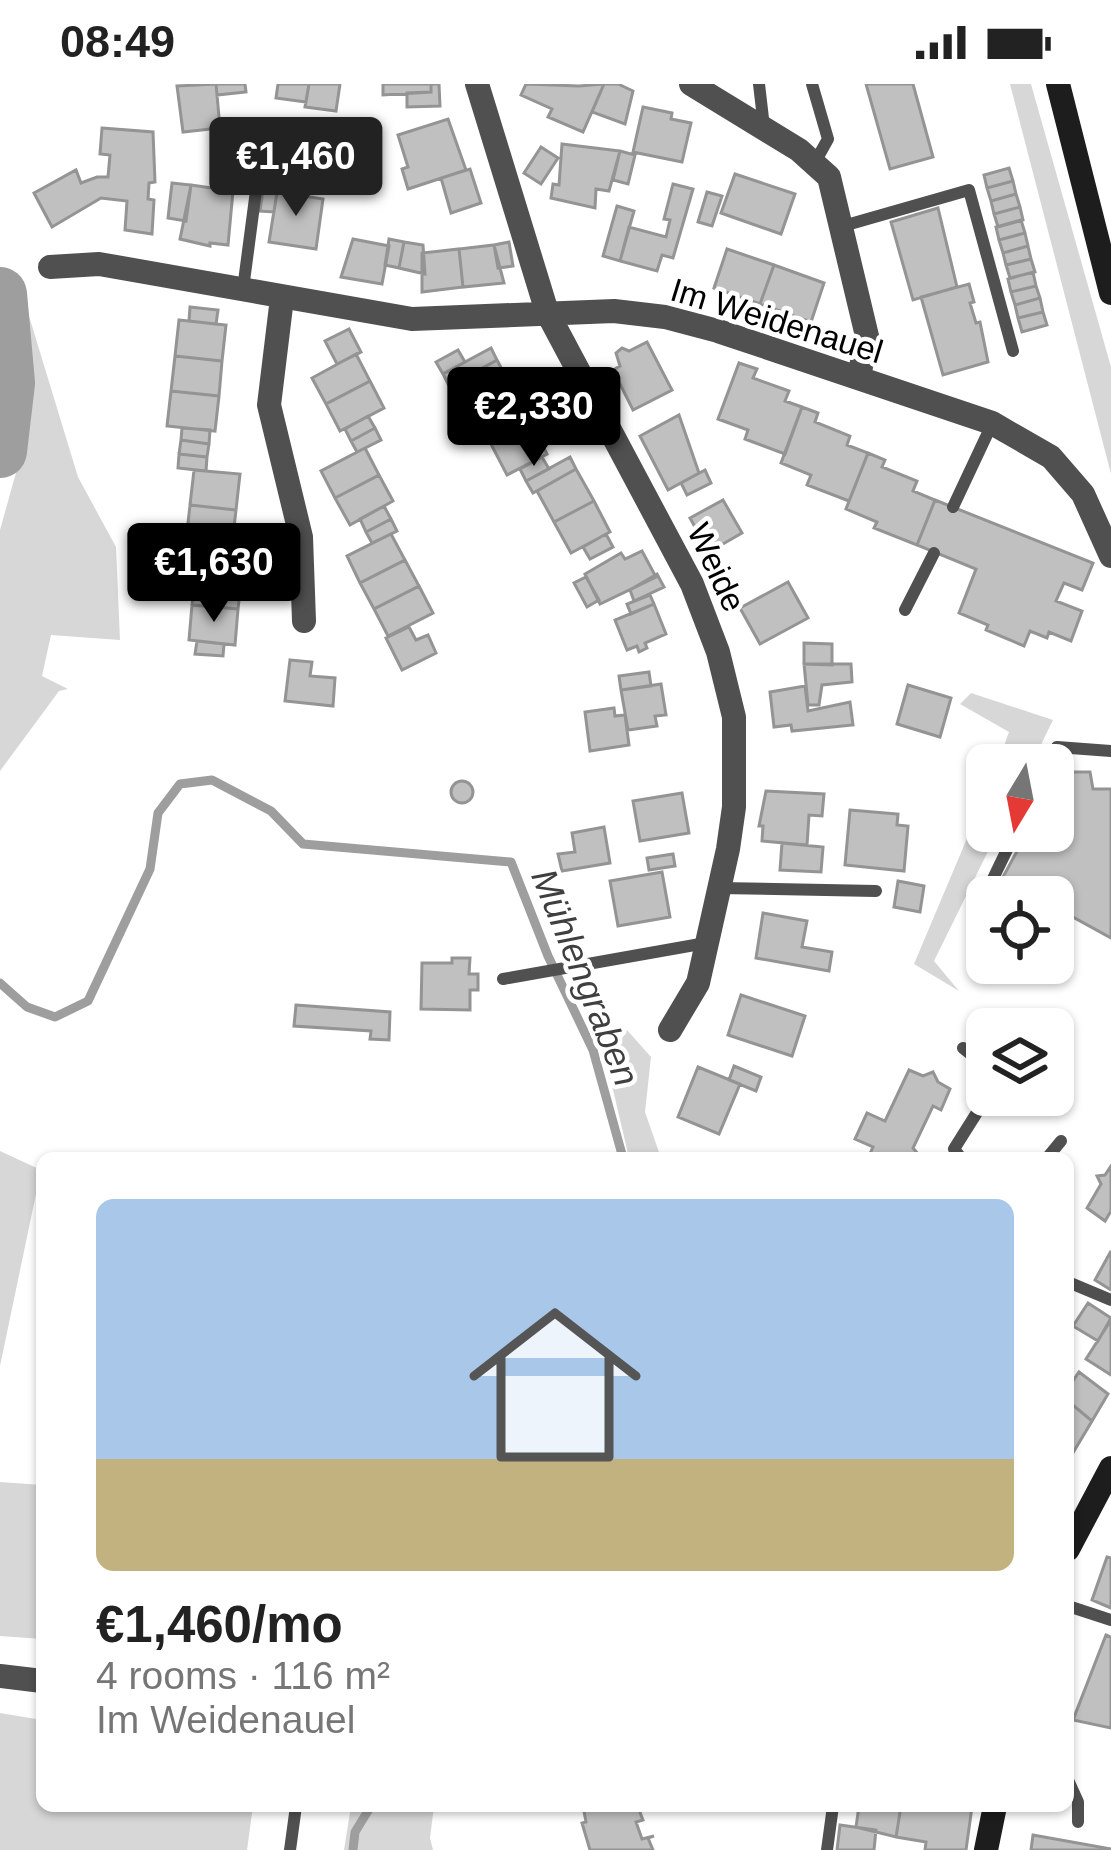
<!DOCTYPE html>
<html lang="en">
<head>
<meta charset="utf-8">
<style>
	:root { --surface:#fff; --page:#f2f2f2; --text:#222; --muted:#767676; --accent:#000 }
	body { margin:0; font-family:Helvetica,sans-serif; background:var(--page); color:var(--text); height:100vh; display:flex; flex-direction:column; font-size:45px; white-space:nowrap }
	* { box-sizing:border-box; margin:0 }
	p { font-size:39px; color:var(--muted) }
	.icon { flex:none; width:66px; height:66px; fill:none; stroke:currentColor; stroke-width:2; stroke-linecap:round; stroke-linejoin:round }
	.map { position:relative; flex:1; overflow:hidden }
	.drawer { position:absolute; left:36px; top:1068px; width:1038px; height:660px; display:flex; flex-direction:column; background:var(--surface); border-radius:18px; box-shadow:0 3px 9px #0004 }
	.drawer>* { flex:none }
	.needle { width:78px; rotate:190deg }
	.controls { position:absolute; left:966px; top:660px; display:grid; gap:24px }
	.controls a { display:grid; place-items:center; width:108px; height:108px; border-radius:18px; background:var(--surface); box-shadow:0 3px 9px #0004; font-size:60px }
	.price { position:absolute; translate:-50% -102px; padding:0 27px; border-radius:12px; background:var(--accent); color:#fff; font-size:39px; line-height:78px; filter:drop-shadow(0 3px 6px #0008) }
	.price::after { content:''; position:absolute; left:50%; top:72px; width:36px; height:27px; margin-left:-18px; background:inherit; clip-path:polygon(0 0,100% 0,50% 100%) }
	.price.selected { background:#222; color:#fff }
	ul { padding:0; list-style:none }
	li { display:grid; align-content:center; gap:24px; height:636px; padding:0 60px }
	li span { display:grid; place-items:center; height:372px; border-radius:18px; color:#555 }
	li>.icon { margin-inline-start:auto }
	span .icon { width:216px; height:216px; fill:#fffc; stroke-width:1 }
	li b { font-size:51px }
	.status { display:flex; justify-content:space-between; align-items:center; height:84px; padding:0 60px; background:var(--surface); direction:ltr }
	.status svg { height:33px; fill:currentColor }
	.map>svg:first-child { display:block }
	.green { fill:#d7d7d7 }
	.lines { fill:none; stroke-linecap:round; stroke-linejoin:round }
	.stream { stroke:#9e9e9e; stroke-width:9 }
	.river { stroke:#9e9e9e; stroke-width:54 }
	.building { fill:#c0c0c0; stroke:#949494; stroke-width:3 }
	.service { stroke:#505050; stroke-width:12 }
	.minor { stroke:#505050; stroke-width:24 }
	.secondary { stroke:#1d1d1d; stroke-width:24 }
	.labels { text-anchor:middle; stroke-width:9; stroke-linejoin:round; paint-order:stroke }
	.street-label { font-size:33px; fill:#000; stroke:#fff }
	.water-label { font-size:36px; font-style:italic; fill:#3f3f3f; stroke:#fff }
</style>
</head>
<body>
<div class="status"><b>08:49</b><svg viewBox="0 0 49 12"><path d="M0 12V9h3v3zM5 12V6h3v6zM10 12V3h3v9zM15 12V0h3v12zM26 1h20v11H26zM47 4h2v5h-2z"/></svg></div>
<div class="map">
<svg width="1111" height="1766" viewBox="0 0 1111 1766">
	<rect width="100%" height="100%" fill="#fff"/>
	<path class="green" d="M1010,0H1031L1111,283V390Z
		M29,232L78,393L116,463L120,556L51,551L42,592L68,605L59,607L0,687V446L24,360L14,247Z
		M971,609L1053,636L1031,681H997L1009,648L960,620Z
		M987,707V747H998L934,877L959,907L914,880Z
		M627,946L651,973L645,1028L661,1074H629L607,980Z
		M0,1067L41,1086L0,1282Z
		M0,1398L42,1401V1555L0,1552Z
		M0,1629L42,1636V1722H253L247,1766H0Z
		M351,1722H434L430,1754L433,1766H344Z"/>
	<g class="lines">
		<path class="stream" d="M0,899L27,923L55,933L88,917L150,785L158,729L180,700L212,696L271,727L303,760L511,778L548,872L593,966L623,1074
			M353,1766L355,1748L371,1722"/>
		<path class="river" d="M0,210L8,299L0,367"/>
	</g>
	<path class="building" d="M216,0L220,44L183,48L177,2Z
		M216,0H245L246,8L217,11Z
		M278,0H309L306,18L276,14Z
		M309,0H340L336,27L305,23Z
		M383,0H431V8L383,11Z
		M431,0H439L440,22L407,23V9L431,8Z
		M526,0L579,2L604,0L583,48L548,33L552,25L521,11Z
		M604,0H618L633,7L625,40L592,28Z
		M866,0H913L933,73L890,85Z
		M643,23L672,29L671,35L691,39L682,78L633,68Z
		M448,35L466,86L408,105L402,85L408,83L398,51Z
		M102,44L153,48L155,98L149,99L148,115L154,116L152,150L125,146L127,117L101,114L52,143L34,109L76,86L81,99L97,93H108L110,71L100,70Z
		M562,60L620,67L609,107L596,105L595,124L551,114L553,100L559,101Z
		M541,63L558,74L541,100L524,89Z
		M620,67L635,71L628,100L613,96Z
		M1009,84L1013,97L987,104L984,91Z
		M470,85L481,119L451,129L441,94Z
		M735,90L795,110L781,150L721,129Z
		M1013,97L1016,110L991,117L987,104Z
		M172,99L191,101L186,137L168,134Z
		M264,100L278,102L274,128L260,127Z
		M673,100L693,105L673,174L662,171L657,187L620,177L629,143L666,153L670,136L664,135Z
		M191,101L233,107L228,161L210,159V162L180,155Z
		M278,102L297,105V111L323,115L316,165L269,158Z
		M707,108L722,112L712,142L698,138Z
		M1016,110L1020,123L994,130L991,117Z
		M617,122L634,127L620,177L603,172Z
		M1020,123L1023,136L998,143L994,130Z
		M938,124L957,203L913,216L891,138Z
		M1021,136L1025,149L999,156L996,143Z
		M1025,149L1028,162L1003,169L999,156Z
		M353,155L389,162L382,200L341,193Z
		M389,155L404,158L399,184L385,181Z
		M404,158L423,161L425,190L399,184Z
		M509,158L513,182L498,184L494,161Z
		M494,161L504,199L463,203L459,165Z
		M1028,162L1031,175L1006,181L1003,169Z
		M459,165L463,203L422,208V169Z
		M727,165L774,181L760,220L714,204Z
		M1031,175L1035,188L1010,194L1006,181Z
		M774,181L824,199L811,238L760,220Z
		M1033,188L1036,202L1011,208L1008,195Z
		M969,200L974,218L970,219L976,239L980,238L988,278L943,291L921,213Z
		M1036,202L1040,214L1015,221L1011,208Z
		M1040,214L1043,228L1018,234L1015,221Z
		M190,223L218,226L216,240L189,237Z
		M1043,228L1047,241L1022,248L1018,234Z
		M179,236L226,241L222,277L175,272Z
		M349,245L361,268L337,280L325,257Z
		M647,258L672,306L633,326L613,286L620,282L616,269L622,264L629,267Z
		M491,264L497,276L449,302L443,290Z
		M458,266L465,278L443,290L436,278Z
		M356,270L370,297L326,320L312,294Z
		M175,272L222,277L219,312L171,307Z
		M497,276L514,308L474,329L458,298Z
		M739,279L757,285L753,294L789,307L785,317L802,323L785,370L745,355L748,346L718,335Z
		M370,297L384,324L340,347L326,320Z
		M171,307L219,312L215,347L167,342Z
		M514,308L531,338L491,360L474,329Z
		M802,323L818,329L815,338L850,352L847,361L868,369L849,417L807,401L811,391L781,379Z
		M679,331L699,389L668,406L640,352Z
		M368,332L375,344L351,357L345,345Z
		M531,338L547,370L507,391L491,360Z
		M182,344L210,346L209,360L181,356Z
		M375,344L381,356L357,368L351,357Z
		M181,356L209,360L207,373L179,370Z
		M365,364L379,391L335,414L321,387Z
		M868,369L885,376L882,383L917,397L913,407L935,416L917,461L874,444L877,438L846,425Z
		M179,370L207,373L206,387L178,384Z
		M542,373L549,385L526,397L520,385Z
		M570,373L576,385L533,409L526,397Z
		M576,385L594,417L554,438L537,407Z
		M194,386L240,390L236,426L190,421Z
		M705,386L711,399L687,411L681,399Z
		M379,391L393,417L350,441L335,414Z
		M723,416L742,449L709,468L690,434Z
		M935,416L1093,479L1082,506L1064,499L1056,517L1082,527L1071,557L1049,548L1047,554L1030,547L1024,562L986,546L988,541L959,529L976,485L917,461Z
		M594,417L610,448L571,469L554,438Z
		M190,421L236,426L232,461L186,457Z
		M384,422L391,435L366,448L360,435Z
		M391,435L397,447L372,459L366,448Z
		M391,450L405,476L360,499L347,472Z
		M606,450L613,463L590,475L583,463Z
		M201,459L228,461L227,475L200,472Z
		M642,467L656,493L600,520L585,490L621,469L625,475Z
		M200,472L227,475L225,489L199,486Z
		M405,476L419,502L374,525L360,499Z
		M196,486L242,490L238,525L192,521Z
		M657,490L664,503L634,517L630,506Z
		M586,493L599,516L587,523L574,499Z
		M788,498L808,534L760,560L740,524Z
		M419,502L433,529L388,552L374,525Z
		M650,511L654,520L631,530L627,520Z
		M654,520L666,550L645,559L647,564L639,568L637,562L627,566L615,536Z
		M192,521L238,525L235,561L189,556Z
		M409,543L416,556L428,551L436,569L402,586L386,554Z
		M197,557L224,560L223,572L195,570Z
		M804,559L832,560V581L804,580Z
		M290,576L312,578L310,592L335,594L333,622L285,617Z
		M804,580H851L852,598L822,601L819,621H808Z
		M649,588L651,602L621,606L619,592Z
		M661,600L666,631L655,632L657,642L628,646L621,606Z
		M908,601L951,614L940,653L897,640Z
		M805,602L808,627L850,618L853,641L792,647L791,641L774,643L770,608Z
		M614,624L615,632L625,631L629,661L590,667L585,628Z
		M1060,688H1090L1093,705H1111V854L1053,822V813H1038L1003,793L1028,747H1053V701Z
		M451 708a11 11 0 1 1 22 0a11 11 0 1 1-22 0Z
		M766,707L824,710L822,732L809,731L807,761L762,757L763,742H759Z
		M682,709L689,749L640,757L633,717Z
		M850,726L898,730L897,741L908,742L904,787L845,781Z
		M604,743L610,779L562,787L558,770L575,768L572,749Z
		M782,759L823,763L821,788L780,786Z
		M673,770L675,782L649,786L647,774Z
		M662,788L670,833L618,842L610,797Z
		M898,797L924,802L920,828L894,823Z
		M763,829L807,837L802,863L832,868L829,887L756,874Z
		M452,874H470L469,890H478V906H470V926L421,925L422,879H452Z
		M741,911L805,932L792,972L728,951Z
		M296,921L390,928L389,956L370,955L371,947L294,942Z
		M734,982L761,993L756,1007L729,996Z
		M698,983L740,1000L719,1050L678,1033Z
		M909,986L923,992L933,988L938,998L950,1005L941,1026L933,1022L913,1064L918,1070L914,1074H868L873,1063L855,1055L867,1029L885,1037Z
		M1111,1082V1127L1105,1137L1087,1124L1101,1100L1097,1092L1105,1091Z
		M1111,1167V1206L1095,1196Z
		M1088,1219L1111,1234L1098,1257L1073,1242Z
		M1111,1236V1291L1086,1275Z
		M1079,1288L1108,1310L1092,1337L1068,1317V1295L1072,1298Z
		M1068,1317L1092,1337L1068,1377Z
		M1107,1473L1111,1474V1524L1092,1516Z
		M1106,1551L1111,1553V1644L1073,1636Z
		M583,1722H644L639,1726L643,1736L636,1738L642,1755L654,1752L648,1754L653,1766H590L582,1739L586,1738Z
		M859,1722H901L896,1753L856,1743Z
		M901,1722L972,1723L966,1766H925L926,1758L896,1753Z
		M840,1741L876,1746L874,1766H837Z
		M1033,1751L1111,1765V1766H1031Z"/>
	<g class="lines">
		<path class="service" d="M759,0L764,43
			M812,0L828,55L814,80
			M843,142L969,106L1013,267
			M243,205L264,46
			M953,423L992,340
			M905,526L934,469
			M1048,681L1057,663L1111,667
			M719,804L876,807
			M988,805L1016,747
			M503,895L706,859
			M963,964L987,983
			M961,1074L954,1065L988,1011
			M1047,1074L1061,1057
			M1068,1198L1111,1216
			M1068,1522L1111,1536
			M1068,1696L1078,1718V1738
			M290,1766L296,1722
			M827,1766L833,1722"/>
		<path class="minor" d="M477,0L547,228L692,500L718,568L734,633V723L728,765L698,899L670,946
			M691,0L799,66L829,93L867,252L859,293
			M50,183L99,180L412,235L614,227L665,233L718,247L992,339L1051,373L1083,410L1111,472
			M282,214L269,321L301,453L304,537
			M0,1592L42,1597"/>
		<path class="secondary" d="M1058,0L1111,209
			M1068,1465L1111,1384
			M986,1766L995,1722"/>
	</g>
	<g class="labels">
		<g class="street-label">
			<text transform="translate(777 236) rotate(17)" y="12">Im Weidenauel</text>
			<text transform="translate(717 483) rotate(65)" y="12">Weide</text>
		</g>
		<g class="water-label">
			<text transform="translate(586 893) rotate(68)" y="13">Mühlengraben</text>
		</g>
	</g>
</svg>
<div class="controls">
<a><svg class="needle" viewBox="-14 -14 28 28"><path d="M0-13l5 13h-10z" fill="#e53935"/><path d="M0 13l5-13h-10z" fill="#767676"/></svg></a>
<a><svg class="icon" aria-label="locate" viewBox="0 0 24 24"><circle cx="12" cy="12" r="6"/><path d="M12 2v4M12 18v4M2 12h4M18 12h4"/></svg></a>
<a><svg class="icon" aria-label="layers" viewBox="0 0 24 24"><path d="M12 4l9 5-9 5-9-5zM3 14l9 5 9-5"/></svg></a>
</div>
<b class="price selected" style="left:296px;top:135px">€1,460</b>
<b class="price" style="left:534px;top:385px">€2,330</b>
<b class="price" style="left:214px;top:541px">€1,630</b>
<section class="drawer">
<ul>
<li><span style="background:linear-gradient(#a9c7e8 70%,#c2b280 0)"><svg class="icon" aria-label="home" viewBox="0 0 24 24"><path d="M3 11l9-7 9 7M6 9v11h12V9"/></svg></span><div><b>€1,460/mo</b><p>4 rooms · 116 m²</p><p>Im Weidenauel</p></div></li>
</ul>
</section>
</div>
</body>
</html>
